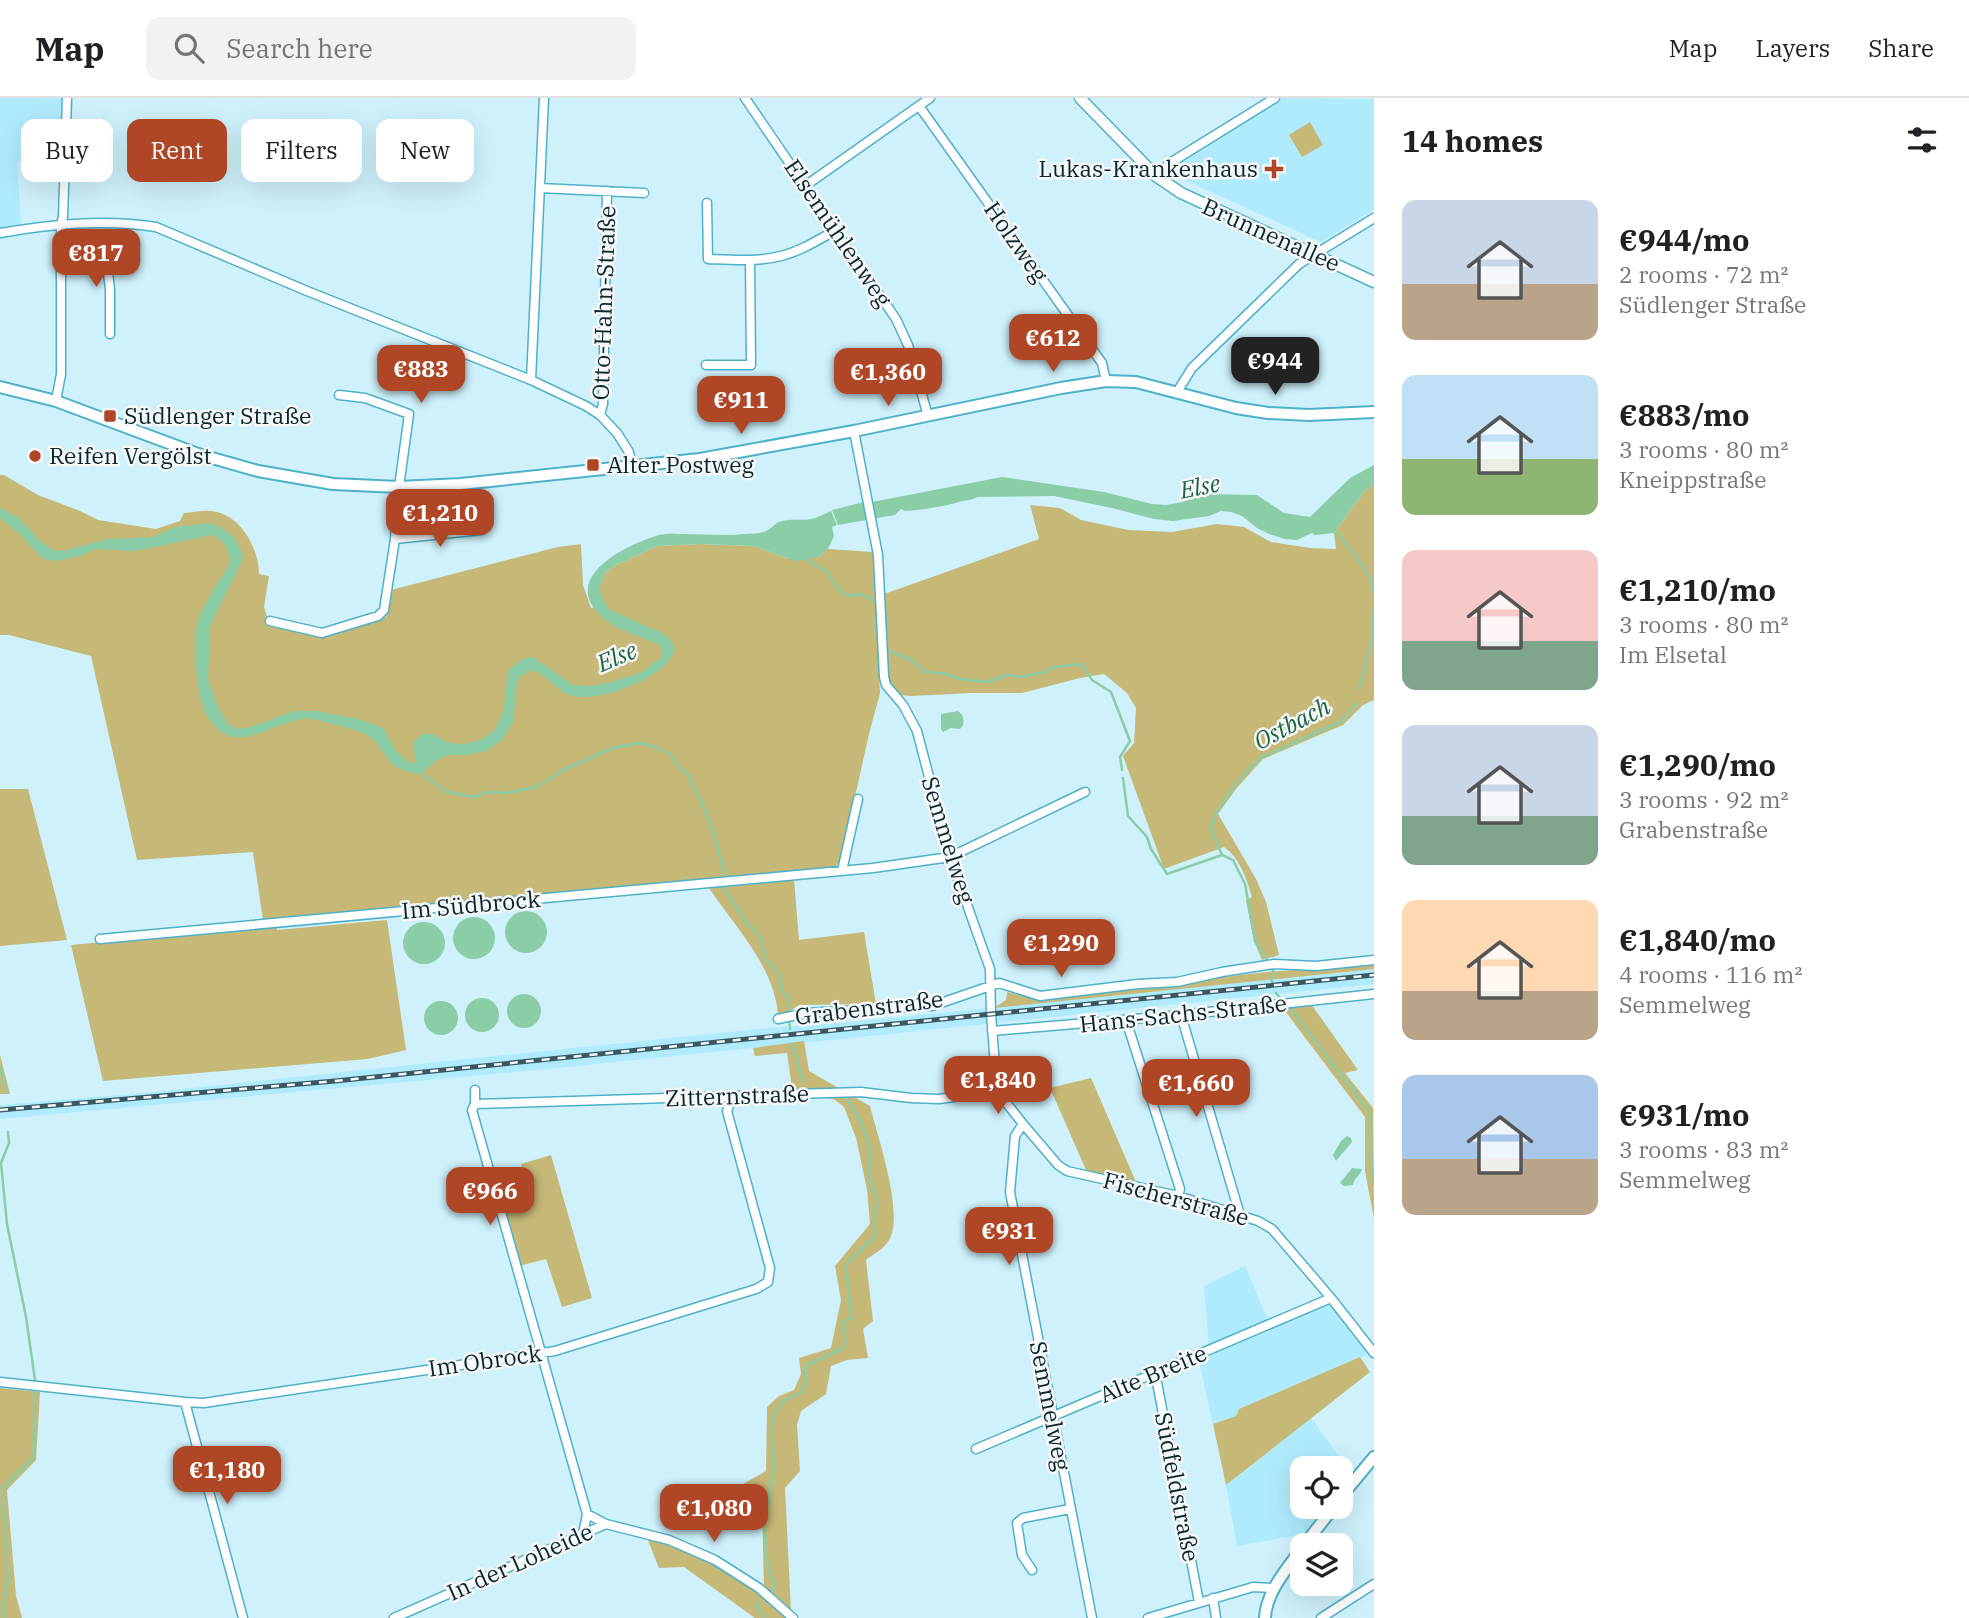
<!DOCTYPE html>
<html lang="en">
<head>
<meta charset="utf-8">
<style>
	:root { --surface:#fff; --page:#f2f2f2; --text:#202124; --muted:#757577; --line:#e0e0e0; --accent:#af4726 }
	body { margin:0; font-family:"IBM Plex Serif",serif; background:var(--page); color:var(--text); height:100vh; display:flex; flex-direction:column; font-size:26px; white-space:nowrap }
	* { box-sizing:border-box; margin:0 }
	p { font-size:23px; color:var(--muted) }
	.icon { flex:none; width:38px; height:38px; fill:none; stroke:currentColor; stroke-width:2; stroke-linecap:round; stroke-linejoin:round }
	.map { position:relative; flex:1; overflow:hidden }
	.sheet { display:flex; flex-direction:column; background:var(--surface); width:595px }
	.sheet>* { flex:none }
	.banner { position:absolute; left:21px; top:21px; width:665px; height:63px; display:flex; gap:14px }
	.controls { position:absolute; left:1290px; top:1358px; display:grid; gap:14px }
	.controls a { display:grid; place-items:center; width:63px; height:63px; border-radius:14px; background:var(--surface); box-shadow:0 7px 28px #0002; font-size:35px }
	.price { position:absolute; translate:-50% -60px; padding:0 16px; border-radius:14px; background:var(--accent); color:#fff; font-size:23px; line-height:46px; filter:drop-shadow(0 2px 4px #0008) }
	.price::after { content:''; position:absolute; left:50%; top:42px; width:21px; height:16px; margin-left:-10px; background:inherit; clip-path:polygon(0 0,100% 0,50% 100%) }
	.price.selected { background:#222; color:#fff }
	ul { padding:0; list-style:none }
	li { display:flex; align-items:center; gap:21px; height:175px; padding:0 28px }
	li span { display:grid; place-items:center; flex:none; width:196px; height:140px; border-radius:14px; color:#555 }
	li>.icon { margin-inline-start:auto }
	span .icon { width:84px; height:84px; fill:#fffc; stroke-width:1 }
	li b { font-size:30px }
	h2 { display:flex; justify-content:space-between; align-items:center; height:84px; padding:0 28px; font-size:30px }
	.pill { padding:0 24px; border-radius:14px; background:var(--surface); box-shadow:0 7px 28px #0002; font-size:24px; line-height:63px }
	.pill.selected { background:var(--accent); color:#fff }
	header { display:flex; align-items:center; gap:42px; box-sizing:border-box; height:98px; padding:0 35px; background:var(--surface); border-bottom:2px solid var(--line) }
	header strong { font-size:33px }
	nav { display:flex; gap:38px; margin-inline-start:auto; font-size:24px }
	.search { width:490px; height:63px; background:var(--page); display:flex; align-items:center; gap:18px; box-sizing:border-box; padding:0 24px; border-radius:14px; color:var(--muted); font-size:26px }
	main { display:flex; flex:1; min-height:0 }
	.map>svg:first-child { display:block }
	.built { fill:#b0ebfd }
	.green { fill:#c6b876 }
	.water { fill:#8bcda6 }
	.lines { fill:none; stroke-linecap:round; stroke-linejoin:round }
	.stream { stroke:#8bcda6; stroke-width:2.5 }
	.minor-casing { stroke:#4fb0c9; stroke-width:11 }
	.tertiary-casing { stroke:#4fb0c9; stroke-width:13 }
	.secondary-casing { stroke:#4fb0c9; stroke-width:14 }
	.minor { stroke:#fff; stroke-width:8 }
	.tertiary { stroke:#fff; stroke-width:10 }
	.secondary { stroke:#fff; stroke-width:10 }
	.rail-casing { stroke:#385962; stroke-width:5 }
	.rail { stroke:#f7f7f7; stroke-width:2.5; stroke-dasharray:8; stroke-linecap:butt }
	.poi-dot { fill:#af4726; stroke:#f7f7f7; stroke-width:2.5 }
	.labels { text-anchor:middle; stroke-width:5; stroke-linejoin:round; paint-order:stroke }
	.poi-label { font-size:23px; fill:#07272f; stroke:#f7f7f7; text-anchor:start }
	.street-label { font-size:23px; fill:#07272f; stroke:#f7f7f7 }
	.water-label { font-size:24px; font-style:italic; fill:#196541; stroke:#f7f7f7 }
</style>
</head>
<body>
<header>
<strong>Map</strong>
<div class="search"><svg class="icon" aria-label="search" viewBox="0 0 24 24"><circle cx="10" cy="10" r="6"/><path d="M15 15l6 6"/></svg>Search here</div>
<nav><a>Map</a><a>Layers</a><a>Share</a></nav>
</header>
<main>
<div class="map">
<svg width="1374" height="1520" viewBox="0 0 1374 1520">
	<rect width="100%" height="100%" fill="#cef1fb"/>
	<path class="built" d="M0,0H62L59,61L17,64L22,137L0,141Z
		M1283,0L1374,1V112L1321,144L1172,76L1175,67L1178,64Z
		M1374,871V886L548,971L0,1021V1007L155,994L476,960L779,929L851,924Z
		M1245,1168L1271,1229L1329,1206L1333,1208L1368,1256L1239,1311L1236,1318L1213,1326L1197,1255L1209,1249L1204,1188Z
		M1311,1320L1352,1376L1341,1390L1340,1370H1302V1409H1325L1304,1436L1237,1448L1226,1387Z"/>
	<path class="green" d="M1310,24L1323,47L1302,59L1289,37Z
		M0,377H4L38,397L80,413L98,422L156,431L180,423L184,415C195,414 206,411 217,414C242,420 259,451 259,476L269,478L264,509L270,528L322,540L386,519L391,492L558,449L581,446L583,487L591,510L594,509L598,490L605,475L616,467L657,448L699,446L754,448L789,461L819,459L828,451L873,454L880,595L869,636L841,762L833,771L275,820L277,832L387,822L406,952L368,961L103,983L71,847L264,829L253,754L137,762L91,558L9,537H0Z
		M1374,386V602L1363,607L1343,627L1263,661L1236,691L1218,716L1256,781L1266,804L1279,857L1262,862L1254,843L1246,802L1252,799C1247,782 1240,760 1224,749L1164,771L1123,658L1134,645L1136,610L1127,595L1104,576L1080,580L1022,595H971L911,598L898,597L890,588L886,576L883,494L887,495L1039,441L1030,407L1060,410L1081,422L1128,432L1172,434L1217,426L1244,429L1271,444L1310,450L1336,451L1334,435L1364,394Z
		M0,691H28L67,842L0,848Z
		M794,781L799,842L864,834L876,906L799,907L790,913L778,918C775,869 735,829 709,790Z
		M1374,866V871L994,910L1006,902L1007,894L1034,901L1266,874Z
		M1311,906L1358,972L1345,975L1373,1010L1374,1121L1365,1073V1019L1282,909Z
		M804,943L809,973L870,1008C877,1037 907,1122 887,1145C882,1152 872,1157 866,1162L873,1223L863,1231L868,1260L847,1262L831,1268L826,1296L801,1313L797,1327L800,1373L785,1390L791,1514L764,1490L762,1411L743,1418L734,1391L766,1373L767,1309L779,1298L794,1292L801,1276L799,1260L831,1250L841,1202L835,1168L870,1126L867,1091L856,1040L844,1009L835,1002L792,990L787,955L755,958L753,950Z
		M0,957L10,996H0Z
		M1091,980L1136,1084L1086,1072L1050,990Z
		M551,1057L592,1200L562,1209L546,1161L519,1168L497,1092L525,1084L521,1066Z
		M1360,1259L1370,1274L1226,1387L1213,1326L1236,1318L1239,1311Z
		M0,1290L40,1294L36,1362L7,1392L16,1498L22,1520H0Z
		M647,1440C700,1454 747,1483 787,1520H755L684,1469L659,1470Z"/>
	<path class="water" d="M1374,367V386L1364,394L1334,435L1315,437L1312,435L1297,442L1285,441L1269,436L1257,430L1242,418L1231,414L1221,413L1209,418L1173,423L1154,421L1112,410L1054,398L978,399C970,403 964,402 956,405C939,409 923,412 905,413L901,411L895,417L838,427L832,412L864,404H872L1002,379L1104,394L1152,406L1166,407L1183,404L1202,396L1257,397L1284,415L1310,419L1350,380Z
		M0,410L19,420L40,443L53,452L63,453L108,441L153,439L175,429L209,425L220,429L234,439L243,456L242,463L210,528L208,582L218,609L227,625L237,631L251,629L294,613H316L362,622L383,630L396,653L410,665L416,664L413,645C429,626 435,641 451,645C466,649 491,641 498,626C507,609 505,591 508,573C516,566 523,559 533,559L573,587L591,588L612,584L642,574L661,560L662,551L658,546C640,538 614,532 600,517C560,478 628,446 659,437C667,435 677,436 686,436C705,436 725,438 745,436C751,436 760,436 766,433C771,431 774,426 779,424C789,420 801,423 811,421C818,420 824,416 831,413L837,427L832,429L834,438L828,451L819,459L798,463L789,461L754,448L699,446L657,448L616,467L605,475L599,490L603,502L610,512L660,534L670,541L675,550C675,551 671,560 671,560C657,582 592,608 567,596C554,590 547,576 531,572L521,578L517,584L513,624L502,642L486,653L466,657H448L437,662L421,676C410,674 399,672 391,665C383,656 378,643 367,637C358,632 321,622 311,621C274,618 235,667 206,616C196,598 191,535 200,517C206,506 211,494 218,484C221,479 227,472 229,466C232,454 222,440 212,437L136,453L95,451L80,458L56,463L43,461L21,437L0,420Z
		M958,613C964,617 966,626 960,631L951,630L943,634L941,631V616Z
		M505 834a21 21 0 1 1 42 0a21 21 0 1 1-42 0Z
		M453 840a21 21 0 1 1 42 0a21 21 0 1 1-42 0Z
		M403 845a21 21 0 1 1 42 0a21 21 0 1 1-42 0Z
		M507 913a17 17 0 1 1 34 0a17 17 0 1 1-34 0Z
		M465 917a17 17 0 1 1 34 0a17 17 0 1 1-34 0Z
		M424 920a17 17 0 1 1 34 0a17 17 0 1 1-34 0Z
		M1347,1038L1351,1040L1352,1044L1336,1063L1333,1057L1341,1043Z
		M1352,1070L1362,1071C1360,1078 1354,1080 1353,1087L1344,1088L1340,1085Z"/>
	<g class="lines">
		<path class="stream" d="M1334,431C1349,452 1370,469 1374,495
			M807,460L813,466L826,473L840,493L849,498L862,496L876,504
			M885,504L887,550L891,554L912,562L925,574L947,576L959,581L987,584L1006,577L1020,579L1045,574L1054,569L1080,566L1084,569L1092,582L1111,594L1130,643L1120,659L1122,672
			M1359,591L1372,541L1374,511
			M420,675L447,694L476,699L487,694L506,695L537,689L563,672L613,650L639,645L656,649L671,657L675,664L689,679L701,703L713,734L725,777
			M1123,680L1128,718L1147,739L1151,751L1167,776L1222,757
			M724,790L747,825L761,840L765,861L780,877V890L789,901L788,914
			M1267,862L1255,843L1245,786L1233,762L1222,757L1211,731L1216,716L1236,685L1260,660L1340,624L1357,605
			M1272,884L1271,880L1274,875L1273,872
			M1276,895L1282,902
			M1290,910L1371,1016V1055L1374,1086
			M789,922L790,931
			M792,946L803,984
			M0,969L6,994
			M8,1034L9,1045L1,1065L7,1126L26,1219L35,1282
			M773,1494L774,1486L768,1471L764,1426L774,1370L772,1333L774,1316L782,1304L801,1294L806,1286L805,1272L807,1267L843,1250L845,1245L843,1224L851,1220L846,1166L875,1138V1114L877,1103L869,1076L870,1052L862,1026L847,1001
			M759,1503L757,1509L765,1520
			M4,1520L3,1508L8,1484L2,1390L33,1360L35,1295"/>
		<defs>
			<path id="minor" d="M745,0L896,221L908,247L928,318
				M919,8L1102,265L1106,283
				M1156,78L1170,65L1275,0
				M805,88L930,0
				M540,90L644,95
				M707,105L708,161C732,162 757,164 781,158C801,153 818,142 836,132
				M0,135C52,126 104,121 156,129L307,193L531,282L586,308L600,317L617,335L629,354L632,368
				M62,166H107L110,192V236
				M706,267H751L750,162
				M531,282L544,0
				M1177,294L1192,270L1299,166L1374,120
				M56,303L61,276V126L63,119L67,0
				M600,317L603,306L607,93
				M854,333L878,457L884,579L886,587L903,607L917,633L950,759L990,871L991,916L997,993L1023,1026L1058,1067L1067,1073L1178,1098L1258,1123L1272,1131L1331,1200L1374,1255
				M395,441L481,432
				M270,523L322,535L378,518L384,512L395,441L399,389L409,316L365,300L339,297
				M842,773L858,701
				M100,841L873,770L950,759L1085,694
				M1181,917L1240,1117
				M778,921L806,915L932,908L999,885L1040,898L1138,886L1177,884L1222,874L1274,866L1316,868L1374,862
				M1126,922L1180,1091L1178,1098
				M992,933L1181,917L1374,896
				M475,992V1006L472,1012L587,1416L583,1436
				M475,1006L861,994L911,1000L939,1001L997,993
				M1023,1026L1015,1038L1010,1094L1092,1520
				M1155,1274L1199,1504
				M0,1284L185,1304L204,1305L230,1301L555,1253L756,1191L768,1184L770,1170L727,1013L733,998
				M185,1304L243,1520
				M976,1351L1331,1200
				M587,1416L606,1426L669,1442L715,1462L759,1490L793,1520
				M1032,1472L1022,1457L1017,1425L1023,1420L1070,1411
				M1213,1500L1216,1520
				M394,1520L606,1426
				M1148,1520L1253,1489L1274,1490
				M1321,1520L1374,1486"/>
			<path id="tertiary" d="M1080,0L1156,78L1181,95L1374,184"/>
			<path id="secondary" d="M0,289L56,303L198,356L258,373L333,386L399,389L461,386L700,361L854,333L1061,290L1106,283L1136,284L1236,310L1268,315L1309,317L1374,314
				M1340,1400L1374,1359
				M1304,1447L1334,1409
				M1265,1520C1266,1494 1287,1471 1302,1450"/>
		</defs>
		<use href="#minor" class="minor-casing"/>
		<use href="#tertiary" class="tertiary-casing"/>
		<use href="#secondary" class="secondary-casing"/>
		<use href="#minor" class="minor"/>
		<use href="#tertiary" class="tertiary"/>
		<use href="#secondary" class="secondary"/>
		<defs>
			<path id="rail" d="M0,1012L335,983L1374,877"/>
		</defs>
		<use href="#rail" class="rail-casing"/>
		<use href="#rail" class="rail"/>
	</g>
	<g class="poi-dot">
		<path d="M1270.5 60.5h7v7h7v7h-7v7h-7v-7h-7v-7h7z"/>
		<rect x="103" y="311" width="14" height="14" rx="3.5"/>
		<circle cx="35" cy="358" r="7"/>
		<rect x="586" y="360" width="14" height="14" rx="3.5"/>
	</g>
	<g class="labels">
		<g class="poi-label">
			<text x="1258" y="79" text-anchor="end">Lukas-Krankenhaus</text>
			<text x="124" y="326">Südlenger Straße</text>
			<text x="49" y="366">Reifen Vergölst</text>
			<text x="607" y="375">Alter Postweg</text>
		</g>
		<g class="street-label">
			<text transform="translate(838 135) rotate(56)" y="8">Elsemühlenweg</text>
			<text transform="translate(1271 137) rotate(24)" y="8">Brunnenallee</text>
			<text transform="translate(1016 144) rotate(55)" y="8">Holzweg</text>
			<text transform="translate(604 205) rotate(-88)" y="8">Otto-Hahn-Straße</text>
			<text transform="translate(948 742) rotate(73)" y="8">Semmelweg</text>
			<text transform="translate(471 807) rotate(-5)" y="8">Im Südbrock</text>
			<text transform="translate(869 910) rotate(-7)" y="8">Grabenstraße</text>
			<text transform="translate(1183 916) rotate(-6)" y="8">Hans-Sachs-Straße</text>
			<text transform="translate(737 998) rotate(-2)" y="8">Zitternstraße</text>
			<text transform="translate(1176 1101) rotate(15)" y="8">Fischerstraße</text>
			<text transform="translate(485 1263) rotate(-8)" y="8">Im Obrock</text>
			<text transform="translate(1153 1276) rotate(-23)" y="8">Alte Breite</text>
			<text transform="translate(1050 1308) rotate(79)" y="8">Semmelweg</text>
			<text transform="translate(1177 1389) rotate(79)" y="8">Südfeldstraße</text>
			<text transform="translate(520 1464) rotate(-24)" y="8">In der Loheide</text>
		</g>
		<g class="water-label">
			<text transform="translate(1200 389) rotate(-11)" y="8">Else</text>
			<text transform="translate(617 559) rotate(-23)" y="8">Else</text>
			<text transform="translate(1292 626) rotate(-28)" y="8">Ostbach</text>
		</g>
	</g>
</svg>
<div class="controls">
<a><svg class="icon" aria-label="locate" viewBox="0 0 24 24"><circle cx="12" cy="12" r="6"/><path d="M12 2v4M12 18v4M2 12h4M18 12h4"/></svg></a>
<a><svg class="icon" aria-label="layers" viewBox="0 0 24 24"><path d="M12 4l9 5-9 5-9-5zM3 14l9 5 9-5"/></svg></a>
</div>
<b class="price" style="left:96px;top:191px">€817</b>
<b class="price" style="left:1053px;top:276px">€612</b>
<b class="price selected" style="left:1275px;top:299px">€944</b>
<b class="price" style="left:421px;top:307px">€883</b>
<b class="price" style="left:888px;top:310px">€1,360</b>
<b class="price" style="left:741px;top:338px">€911</b>
<b class="price" style="left:440px;top:451px">€1,210</b>
<b class="price" style="left:1061px;top:881px">€1,290</b>
<b class="price" style="left:998px;top:1018px">€1,840</b>
<b class="price" style="left:1196px;top:1021px">€1,660</b>
<b class="price" style="left:490px;top:1129px">€966</b>
<b class="price" style="left:1009px;top:1169px">€931</b>
<b class="price" style="left:227px;top:1408px">€1,180</b>
<b class="price" style="left:714px;top:1446px">€1,080</b>
<div class="banner">
<a class="pill">Buy</a>
<a class="pill selected">Rent</a>
<a class="pill">Filters</a>
<a class="pill">New</a>
</div>
</div>
<section class="sheet">
<h2>14 homes<svg class="icon" aria-label="filters" viewBox="0 0 24 24"><path d="M4 7h16M4 17h16"/><circle cx="9" cy="7" r="2"/><circle cx="15" cy="17" r="2"/></svg></h2>
<ul>
<li><span style="background:linear-gradient(#c9d6e8 60%,#b9a48a 0)"><svg class="icon" aria-label="home" viewBox="0 0 24 24"><path d="M3 11l9-7 9 7M6 9v11h12V9"/></svg></span><div><b>€944/mo</b><p>2 rooms · 72 m²</p><p>Südlenger Straße</p></div></li>
<li><span style="background:linear-gradient(#bfe0f5 60%,#8fb573 0)"><svg class="icon" aria-label="home" viewBox="0 0 24 24"><path d="M3 11l9-7 9 7M6 9v11h12V9"/></svg></span><div><b>€883/mo</b><p>3 rooms · 80 m²</p><p>Kneippstraße</p></div></li>
<li><span style="background:linear-gradient(#f6c9c9 65%,#7fa58c 0)"><svg class="icon" aria-label="home" viewBox="0 0 24 24"><path d="M3 11l9-7 9 7M6 9v11h12V9"/></svg></span><div><b>€1,210/mo</b><p>3 rooms · 80 m²</p><p>Im Elsetal</p></div></li>
<li><span style="background:linear-gradient(#c9d6e8 65%,#7fa58c 0)"><svg class="icon" aria-label="home" viewBox="0 0 24 24"><path d="M3 11l9-7 9 7M6 9v11h12V9"/></svg></span><div><b>€1,290/mo</b><p>3 rooms · 92 m²</p><p>Grabenstraße</p></div></li>
<li><span style="background:linear-gradient(#ffd9b3 65%,#b9a48a 0)"><svg class="icon" aria-label="home" viewBox="0 0 24 24"><path d="M3 11l9-7 9 7M6 9v11h12V9"/></svg></span><div><b>€1,840/mo</b><p>4 rooms · 116 m²</p><p>Semmelweg</p></div></li>
<li><span style="background:linear-gradient(#a9c7e8 60%,#b9a48a 0)"><svg class="icon" aria-label="home" viewBox="0 0 24 24"><path d="M3 11l9-7 9 7M6 9v11h12V9"/></svg></span><div><b>€931/mo</b><p>3 rooms · 83 m²</p><p>Semmelweg</p></div></li>
</ul>
</section>
</main>
</body>
</html>
